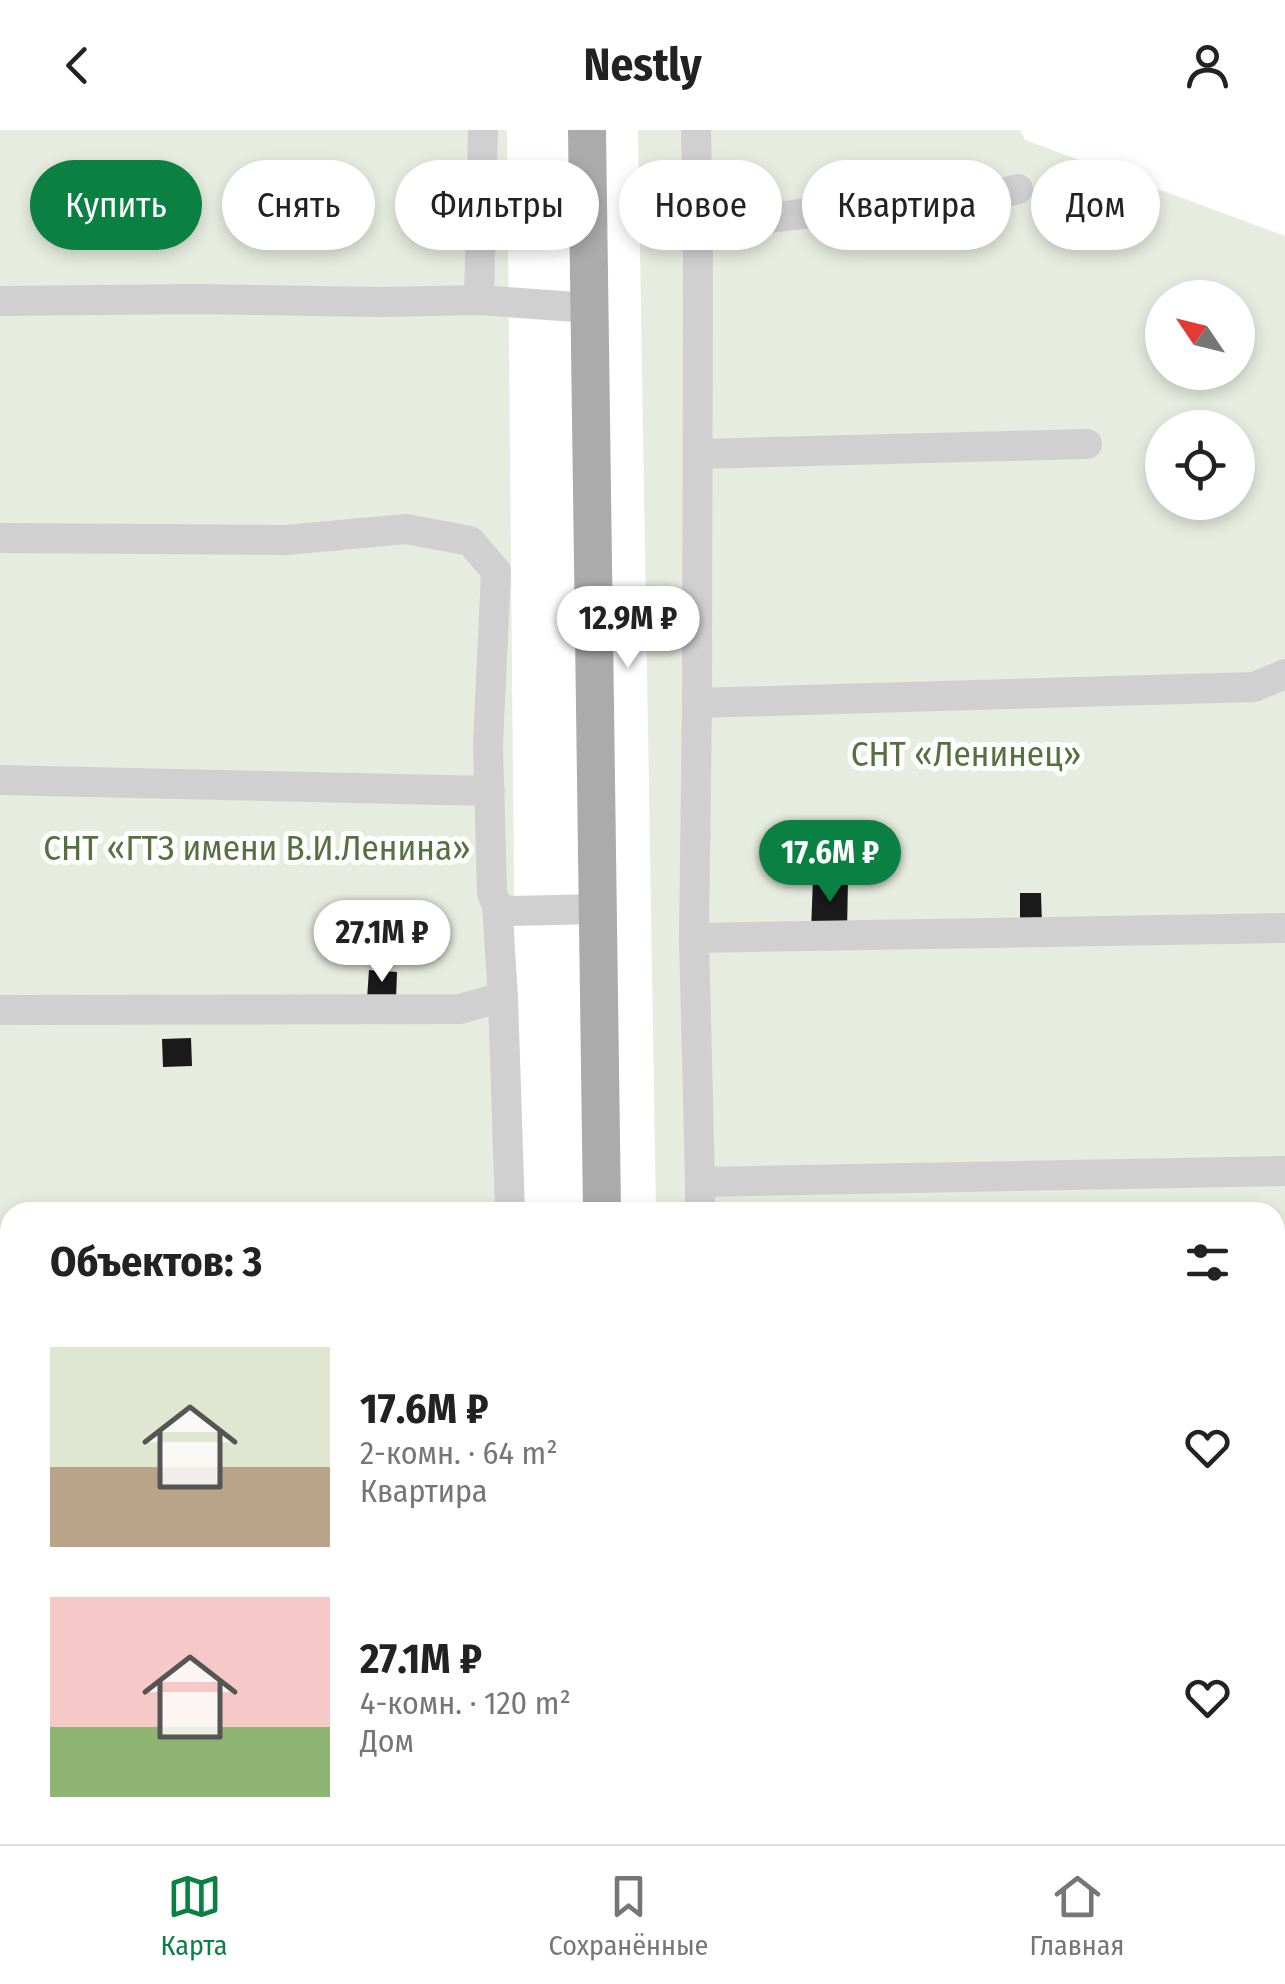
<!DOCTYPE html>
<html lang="ru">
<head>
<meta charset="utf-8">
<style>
	:root { --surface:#fff; --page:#f2f2f2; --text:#222; --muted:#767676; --line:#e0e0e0; --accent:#0b8043 }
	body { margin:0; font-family:"Fira Sans Condensed",sans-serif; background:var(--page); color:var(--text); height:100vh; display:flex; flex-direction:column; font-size:38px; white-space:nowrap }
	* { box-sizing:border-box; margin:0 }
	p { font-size:32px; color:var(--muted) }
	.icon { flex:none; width:55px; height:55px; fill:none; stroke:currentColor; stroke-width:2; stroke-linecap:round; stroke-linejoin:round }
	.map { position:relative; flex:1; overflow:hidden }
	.panel { position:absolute; left:0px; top:1072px; width:1285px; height:642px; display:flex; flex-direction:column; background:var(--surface); border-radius:30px 30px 0 0; box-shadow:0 5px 15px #0003 }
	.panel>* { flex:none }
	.top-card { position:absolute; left:30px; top:30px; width:1225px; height:90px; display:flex; gap:20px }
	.needle { width:65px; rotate:305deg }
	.buttons { position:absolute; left:1145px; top:150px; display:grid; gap:20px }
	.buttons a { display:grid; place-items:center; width:110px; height:110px; border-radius:50%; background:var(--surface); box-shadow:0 5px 15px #0003; font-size:50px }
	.price { position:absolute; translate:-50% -85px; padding:0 22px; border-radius:35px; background:#fff; color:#222; font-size:32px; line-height:65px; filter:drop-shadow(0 2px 5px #0008) }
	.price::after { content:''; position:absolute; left:50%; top:60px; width:30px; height:22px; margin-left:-15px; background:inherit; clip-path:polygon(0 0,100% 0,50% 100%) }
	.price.current { background:var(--accent); color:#fff }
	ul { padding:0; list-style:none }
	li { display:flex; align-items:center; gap:30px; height:250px; padding:0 50px }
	li span { display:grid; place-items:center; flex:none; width:280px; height:200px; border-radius:0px; color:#555 }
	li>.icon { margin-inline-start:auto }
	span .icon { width:120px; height:120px; fill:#fffc; stroke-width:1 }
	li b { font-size:42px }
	h2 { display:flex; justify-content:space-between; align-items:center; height:120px; padding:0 50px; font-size:42px }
	.tag { padding:0 35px; border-radius:45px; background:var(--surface); box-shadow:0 5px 15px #0003; font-size:35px; line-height:90px }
	.tag.current { background:var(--accent); color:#fff }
	header { display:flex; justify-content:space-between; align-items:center; height:130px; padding:0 50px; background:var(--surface); font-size:45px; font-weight:700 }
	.tab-bar { display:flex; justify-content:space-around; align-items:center; height:140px; border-top:2px solid var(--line); background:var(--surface); font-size:28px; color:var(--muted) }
	.tab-bar a { display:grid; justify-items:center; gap:5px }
	.tab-bar .current { color:var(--accent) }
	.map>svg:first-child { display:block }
	.green { fill:#e6ecdf; fill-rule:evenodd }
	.building { fill:#1a1a1a }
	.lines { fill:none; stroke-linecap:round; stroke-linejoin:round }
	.minor { stroke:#d0d0d0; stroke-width:30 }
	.major { stroke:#ababab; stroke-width:38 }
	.labels { text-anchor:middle; stroke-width:10; stroke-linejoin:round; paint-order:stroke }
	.park-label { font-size:35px; fill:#56703f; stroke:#fff }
</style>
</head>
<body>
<header><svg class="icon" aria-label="back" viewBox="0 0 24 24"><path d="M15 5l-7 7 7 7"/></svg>Nestly<svg class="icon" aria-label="person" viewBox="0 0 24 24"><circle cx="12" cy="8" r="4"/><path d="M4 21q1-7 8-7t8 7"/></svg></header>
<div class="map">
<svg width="1285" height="1714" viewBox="0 0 1285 1714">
	<rect width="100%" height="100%" fill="#fff"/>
	<path class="green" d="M0,0H507L517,1082H10V1705H103L96,1714H0Z
		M638,0H1020L1025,10L1285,106V1714H666V1705H1275V1082H656ZM1162,168H1238V242H1162ZM1162,298H1238V372H1162Z
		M220,1705H522V1714H225Z"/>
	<path class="building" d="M813,748L848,749L847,802L811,801Z
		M1020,763H1041L1042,795H1020Z
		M369,840L397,842L396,870L367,869Z
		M191,908L192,936L163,937L162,909Z"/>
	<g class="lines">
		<path class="minor" d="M696,0L698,97L697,573L694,808L700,1052L1285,1041
			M698,97L809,83L875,96L1018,59
			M479,170L483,0
			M0,171L196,169L381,172L479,170L589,178
			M698,324L1087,314
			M0,408L286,410L406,399L470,411L496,441L488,615L492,763L497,776L509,781L598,779
			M697,573L1254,557L1285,544
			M0,650L490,661
			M694,808L1285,798
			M503,867L510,1082
			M0,880L460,879L503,867L497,776
			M700,1082V1052
			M0,1127H10
			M1275,1282H1285
			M1275,1528H1285
			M708,1705V1714"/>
		<path class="major" d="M587,0L602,1082
			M611,1705L612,1714"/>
	</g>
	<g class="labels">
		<g class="park-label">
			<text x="966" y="636">СНТ «Ленинец»</text>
			<text x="257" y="730">СНТ «ГТЗ имени В.И.Ленина»</text>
		</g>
	</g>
</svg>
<div class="buttons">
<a><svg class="needle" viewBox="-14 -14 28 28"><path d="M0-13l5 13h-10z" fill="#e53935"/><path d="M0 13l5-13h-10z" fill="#767676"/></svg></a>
<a><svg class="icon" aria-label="locate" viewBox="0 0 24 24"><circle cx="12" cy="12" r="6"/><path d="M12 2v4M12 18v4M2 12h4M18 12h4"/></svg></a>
</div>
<b class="price" style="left:628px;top:541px">12.9M ₽</b>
<b class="price current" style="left:830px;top:775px">17.6M ₽</b>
<b class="price" style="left:382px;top:855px">27.1M ₽</b>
<div class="top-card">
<a class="tag current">Купить</a>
<a class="tag">Снять</a>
<a class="tag">Фильтры</a>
<a class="tag">Новое</a>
<a class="tag">Квартира</a>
<a class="tag">Дом</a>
</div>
<section class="panel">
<h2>Объектов: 3<svg class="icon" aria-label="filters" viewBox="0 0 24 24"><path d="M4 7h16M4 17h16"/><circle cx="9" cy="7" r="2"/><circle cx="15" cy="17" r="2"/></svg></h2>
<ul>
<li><span style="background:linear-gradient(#dfe7d0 60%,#b9a48a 0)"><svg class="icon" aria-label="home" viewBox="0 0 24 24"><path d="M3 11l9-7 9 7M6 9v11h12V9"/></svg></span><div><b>17.6M ₽</b><p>2-комн. · 64 m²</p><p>Квартира</p></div><svg class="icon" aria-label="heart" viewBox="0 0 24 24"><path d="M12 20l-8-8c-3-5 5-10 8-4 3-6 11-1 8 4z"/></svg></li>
<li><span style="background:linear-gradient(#f6c9c9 65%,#8fb573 0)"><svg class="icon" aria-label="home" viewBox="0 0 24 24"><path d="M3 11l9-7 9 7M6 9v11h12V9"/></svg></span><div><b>27.1M ₽</b><p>4-комн. · 120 m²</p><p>Дом</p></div><svg class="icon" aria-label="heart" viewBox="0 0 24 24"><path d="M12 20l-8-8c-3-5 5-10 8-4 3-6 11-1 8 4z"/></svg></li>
</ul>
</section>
</div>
<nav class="tab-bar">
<a class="current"><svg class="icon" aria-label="map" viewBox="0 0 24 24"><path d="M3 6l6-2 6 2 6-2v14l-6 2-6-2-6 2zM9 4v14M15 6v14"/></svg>Карта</a>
<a><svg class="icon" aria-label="saved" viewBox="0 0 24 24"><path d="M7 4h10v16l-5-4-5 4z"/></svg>Сохранённые</a>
<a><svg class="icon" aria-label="home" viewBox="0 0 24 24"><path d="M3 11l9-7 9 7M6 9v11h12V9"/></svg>Главная</a>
</nav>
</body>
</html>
